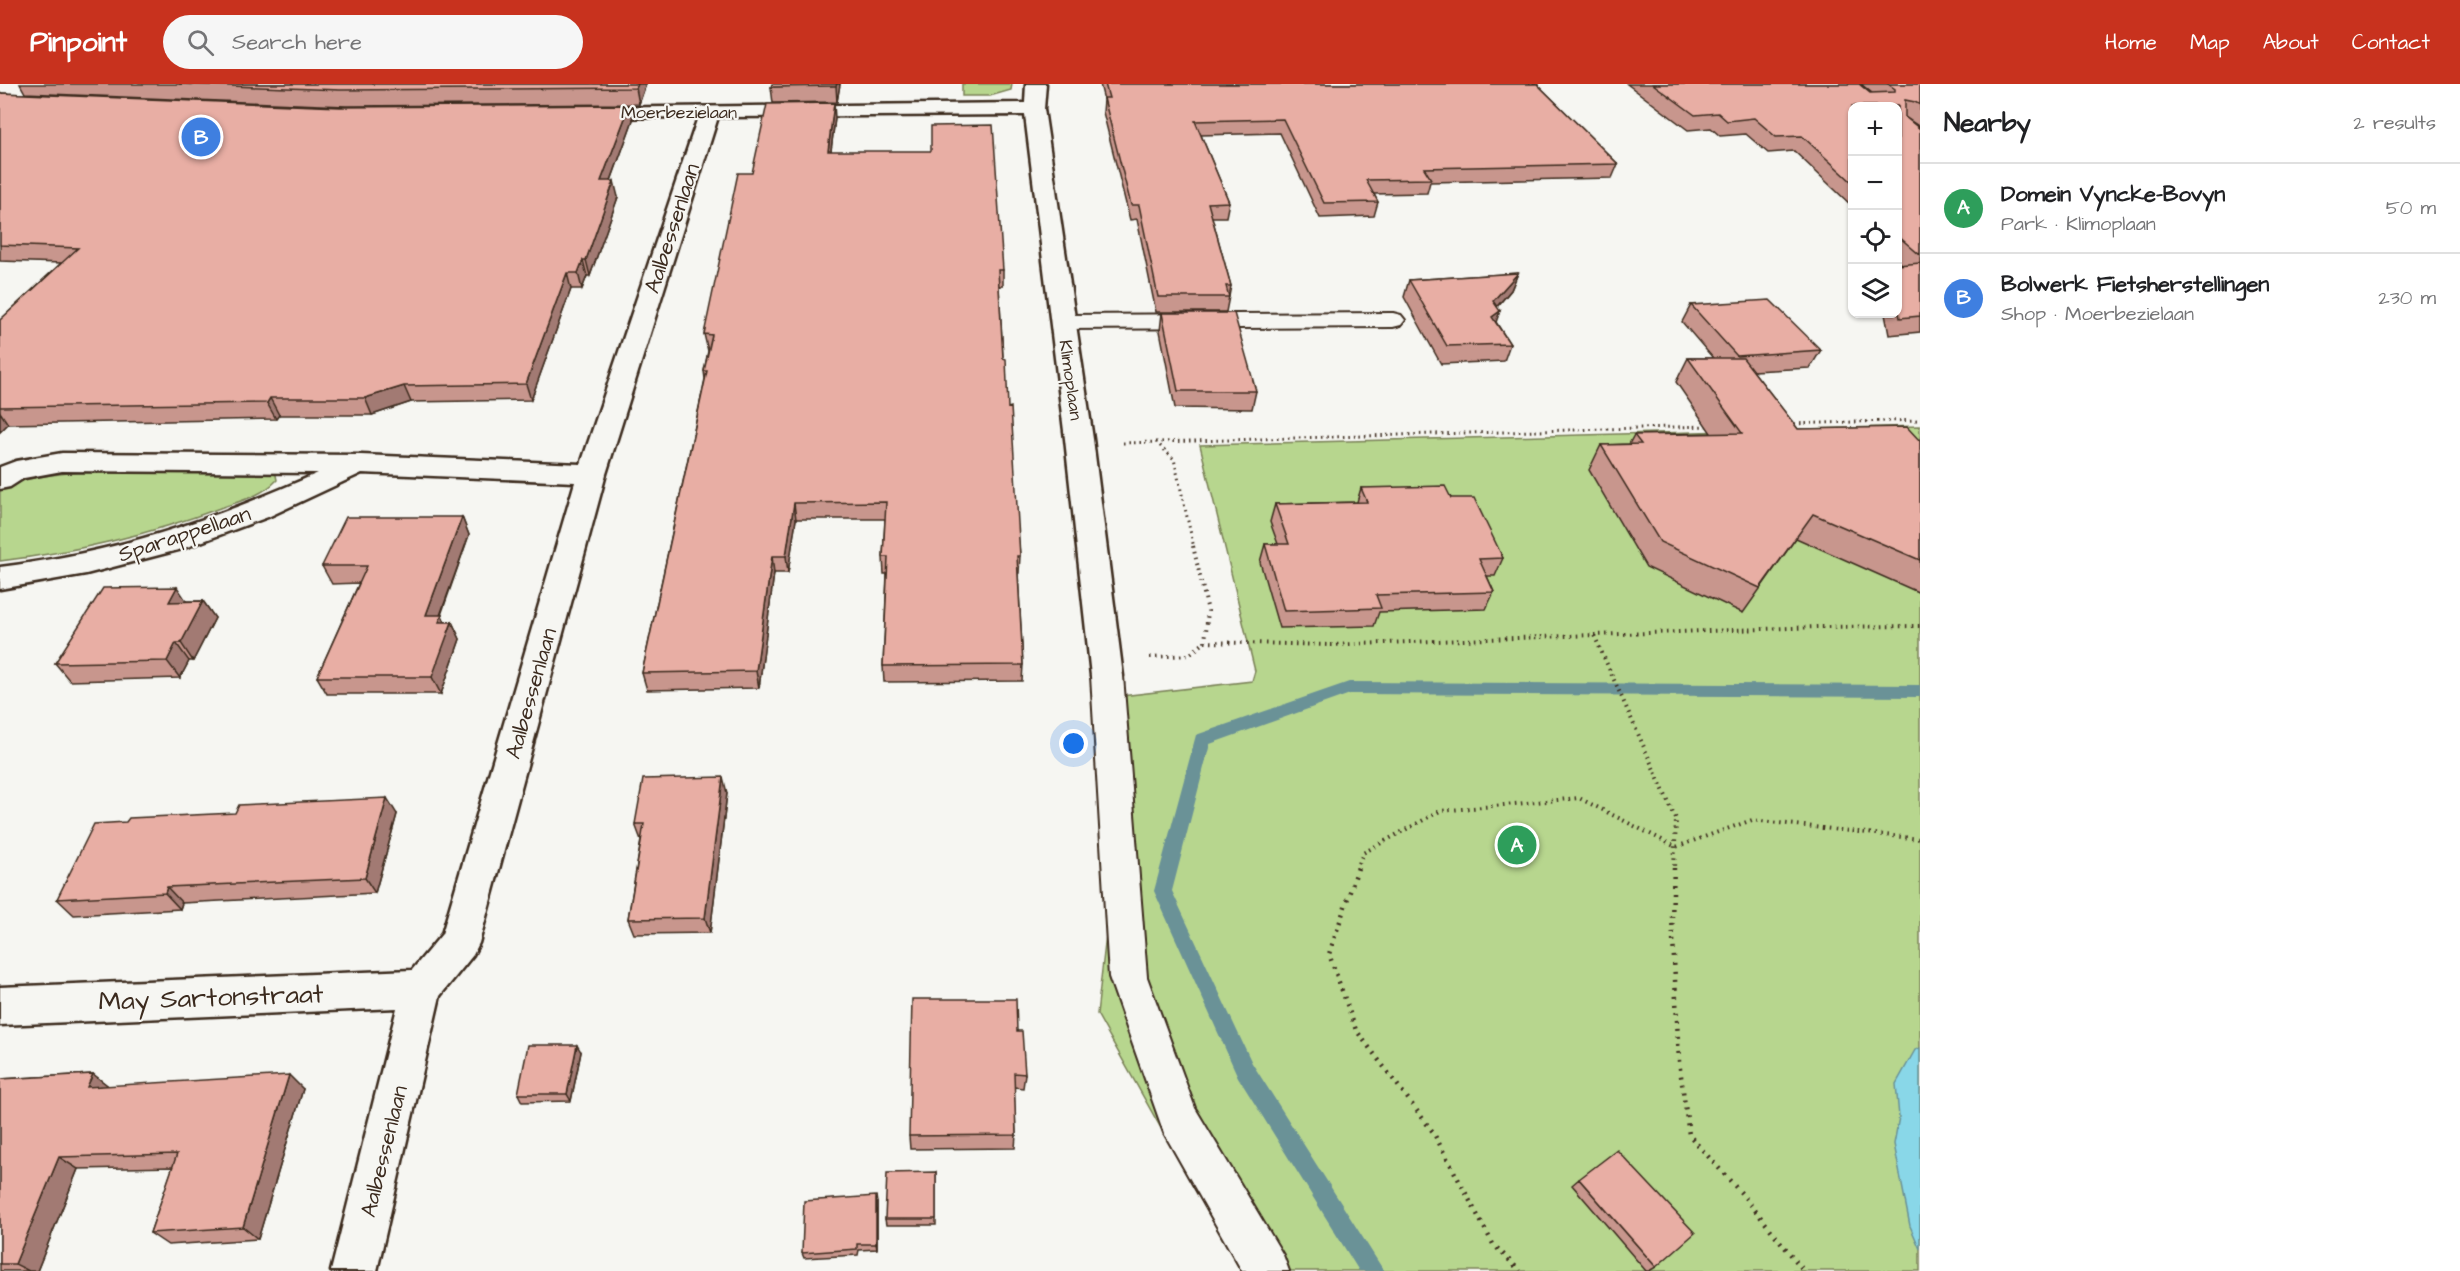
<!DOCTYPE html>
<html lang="en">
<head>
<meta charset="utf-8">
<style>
  :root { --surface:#fff; --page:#f6f6f6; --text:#202124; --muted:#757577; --line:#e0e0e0; --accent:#c8321e }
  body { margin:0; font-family:"Architects Daughter",sans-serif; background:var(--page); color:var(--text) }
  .controls { position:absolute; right:18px; top:18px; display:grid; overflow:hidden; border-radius:12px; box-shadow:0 2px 4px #0004 }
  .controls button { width:54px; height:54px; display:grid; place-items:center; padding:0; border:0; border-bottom:2px solid var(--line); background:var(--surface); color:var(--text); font:30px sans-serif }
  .you { position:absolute; left:1074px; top:660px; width:21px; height:21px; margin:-15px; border:4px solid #fff; border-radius:50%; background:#1a73e8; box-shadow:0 0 0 9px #1a73e833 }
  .badge { display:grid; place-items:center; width:39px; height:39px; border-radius:50%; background:var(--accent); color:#fff; font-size:20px; font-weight:700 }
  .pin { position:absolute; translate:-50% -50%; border:3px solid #fff; box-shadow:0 2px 6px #0006 }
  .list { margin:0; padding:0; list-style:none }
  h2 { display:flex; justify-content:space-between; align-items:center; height:78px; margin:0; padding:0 24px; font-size:26px }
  h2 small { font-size:20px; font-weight:400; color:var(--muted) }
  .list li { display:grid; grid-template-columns:39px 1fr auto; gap:18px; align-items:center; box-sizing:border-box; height:90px; padding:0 24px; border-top:2px solid var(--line) }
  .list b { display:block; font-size:22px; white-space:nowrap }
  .list p { margin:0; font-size:20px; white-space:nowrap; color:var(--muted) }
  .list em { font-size:20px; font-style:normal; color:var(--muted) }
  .icon { flex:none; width:33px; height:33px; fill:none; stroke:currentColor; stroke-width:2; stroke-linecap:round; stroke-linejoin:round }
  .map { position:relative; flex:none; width:1920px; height:1187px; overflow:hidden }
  header { display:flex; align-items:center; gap:36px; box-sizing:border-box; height:84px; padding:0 30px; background:var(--accent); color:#fff }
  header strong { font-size:28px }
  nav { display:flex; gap:33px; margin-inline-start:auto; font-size:21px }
  .search { width:420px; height:54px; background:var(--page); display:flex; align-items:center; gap:15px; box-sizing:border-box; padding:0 21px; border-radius:33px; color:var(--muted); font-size:22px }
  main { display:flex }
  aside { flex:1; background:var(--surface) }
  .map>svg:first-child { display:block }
  .green { fill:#b7d68e; stroke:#798056; stroke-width:1.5 }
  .water { fill:#89d7e8; stroke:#6a9297; stroke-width:1.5 }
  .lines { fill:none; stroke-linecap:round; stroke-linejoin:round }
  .stream { fill:#6a9297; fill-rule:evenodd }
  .lane-casing { stroke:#3b2a1e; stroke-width:4 }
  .street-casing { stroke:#3b2a1e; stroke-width:5 }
  .path-far2 { stroke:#3b2a1e; stroke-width:3; stroke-dasharray:1.5 4; stroke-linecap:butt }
  .path-far1 { stroke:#3b2a1e; stroke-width:4; stroke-dasharray:1.5 4.5; stroke-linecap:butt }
  .path { stroke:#3b2a1e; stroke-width:4.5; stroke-dasharray:2 6; stroke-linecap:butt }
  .lane { fill:#f6f6f2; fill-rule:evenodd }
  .street { fill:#f6f6f2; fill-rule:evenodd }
  .wall { fill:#c8968d; stroke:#3b2a1e; stroke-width:1.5 }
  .shaded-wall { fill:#a27a73; stroke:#3b2a1e; stroke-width:1.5 }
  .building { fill:#e8aea4; stroke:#3b2a1e; stroke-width:1.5 }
  .labels { text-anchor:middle; stroke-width:4.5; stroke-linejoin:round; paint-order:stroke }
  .far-street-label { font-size:18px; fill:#3b2a1e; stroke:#f6f6f2 }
  .street-label { font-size:22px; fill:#3b2a1e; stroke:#f6f6f2 }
  .near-street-label { font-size:27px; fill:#3b2a1e; stroke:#f6f6f2 }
</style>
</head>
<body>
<header>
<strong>Pinpoint</strong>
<div class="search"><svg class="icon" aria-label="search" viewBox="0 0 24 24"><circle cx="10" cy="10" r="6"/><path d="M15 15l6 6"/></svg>Search here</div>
<nav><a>Home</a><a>Map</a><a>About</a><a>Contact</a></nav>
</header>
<main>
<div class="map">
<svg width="1920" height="1187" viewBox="0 0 1920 1187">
  <rect width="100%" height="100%" fill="#f6f6f2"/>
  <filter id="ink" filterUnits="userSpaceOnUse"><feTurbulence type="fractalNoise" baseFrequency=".0167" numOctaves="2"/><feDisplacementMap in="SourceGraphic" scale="12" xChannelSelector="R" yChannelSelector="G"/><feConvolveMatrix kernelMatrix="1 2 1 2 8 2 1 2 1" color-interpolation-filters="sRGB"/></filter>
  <g filter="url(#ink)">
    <path class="green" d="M962,0h50l-1,6 -21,6h-28z
      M1920,342v845h-679l-144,-257 18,-158 -11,-158 148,-17 3,-10 -55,-226z
      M275,386l2,10c-15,16 -37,21 -57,28 -72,27 -144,44 -220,53v-70c31,-29 225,-21 275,-21z"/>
    <path class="water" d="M1920,964v201l-10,-23 -16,-82 5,-27 -3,-33 19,-34z"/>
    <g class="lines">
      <path class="stream" d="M1349,598l571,3v12l-570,-3 -140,50 -38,147 80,172 132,208h-25l-121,-194 -84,-186 42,-156z"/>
      <defs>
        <path id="lane" d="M1393,229l8,2 4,5 -4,5 -8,2 -330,2 -8,-2 -4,-5 4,-5 8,-2z
          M1107,580l11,4 5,8 24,301 48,131 88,147 6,16h-47l-78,-138 -55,-156 -18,-301 5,-8z"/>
        <path id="street" d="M1026,0h20l-2,25 49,330 30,237 -4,9 -12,3 -12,-3 -4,-9 -26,-237 -40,-324 -307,2 -112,357 -127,469 -6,12 -33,41 -63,275h-46l66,-263 -397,17v-38l412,-17 30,-36 133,-452 -213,-9 -94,44 -86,32 -96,25 -86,15v-22c118,-15 210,-46 318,-94l-256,-2 -38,7 -14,9 -10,2v-22l16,-6 46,-8 299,2 220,9 117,-347 -111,1 -7,-2 -3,-4 3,-4 445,-5z"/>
      </defs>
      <use href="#lane" class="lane-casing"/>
      <use href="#street" class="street-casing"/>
      <path class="path-far2" d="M1789,340l131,-4
        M1156,358l18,17 20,89
        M1123,359l586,-17"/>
      <path class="path-far1" d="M1594,551l224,-8 102,-1
        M1205,558l126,3 263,-10 82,184 -2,50
        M1150,573l39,-2 16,-13 3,-31 -15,-65
        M1357,785l6,-16 77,-42 139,-13 97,49 76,-27 168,19"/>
      <path class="path" d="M1358,784l-29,86 27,76 77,102 60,112 27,27
        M1674,784l-2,50 7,143 10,74 53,59 62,77"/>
      <use href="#lane" class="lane"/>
      <use href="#street" class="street"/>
    </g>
    <path class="wall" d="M20,0h626l-7,20 -293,2 -321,-13z
      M840,0l-3,18 -64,1 -2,-16z
      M1100,0h437l81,80 -6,14 -182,4 -3,11 -53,1 4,8 -4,14 -54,2 -40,-85 -79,2 28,67 -3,15h-14l19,69 -5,26h-70l-19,-93 -7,1 -27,-108 1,-12z
      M1627,0h232l11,9h2l-11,-9h59v43l-15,-10 15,12v203l-31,3 -4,-21h13v-49l4,-1 -4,-3v-155h-46v100l-58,-55 -26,2 -22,-19 -26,2 -9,-8 -23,2z
      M0,9l340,14 290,-2 3,15 -22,61 7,16 -28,79h-3l-5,13h-11l-40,111 -120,2 -39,13h-93l-3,4 -268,5 -8,8v-112l61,-57 -61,-2z
      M835,34l-4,33 172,119v16h-4l4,72 17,198 -1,17h-1l5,92 -1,16 -138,1 -1,-16 4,-92h-3l-1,-17 2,-38h-89l-8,54h-14l-15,115 -112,2 -5,-17 63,-294 -1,-8 4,-20 -4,-17 48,-161z
      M1518,189l-7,17 -14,17 -1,15 14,22 -6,17 -63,3 -37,-67 5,-17z
      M1691,221l130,45 -11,18 -57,3 45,58 121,11 1,-1v154l-124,-55 -53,75 -97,-46 -57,-97 12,-25 28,-1 5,-9 77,-2 -35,-51 12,-24h25l-31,-36z
      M1162,229l94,78 -4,18 -77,-1 -15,-77z
      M1361,404l90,10 52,60 -8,18h-8l7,16 -8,17 -107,3 -5,14 -95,2 -19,-66 5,-18h13l-8,-22 5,-18 82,-2z
      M462,433l7,18 -28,80 4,7h7l8,17 -19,55h-114l-10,-17 42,-94 -27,1 -10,-18z
      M187,517h16l12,17 -22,43h-4l-9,17 -110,3 -15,-18z
      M727,709l-17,140 -76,1 -6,-15 13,-79 -6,-16z
      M397,730l-22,79 -193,10 -2,6 -106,6 -17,-16z
      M1017,947l8,43 -2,14 -9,-1 2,48 -1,13 -105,1 -1,-13z
      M581,968l-10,49 -49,1 -4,-8z
      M93,990l15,12 195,3 -45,150 -90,6 -18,-12 23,-66 -95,2 -41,102h-37v-192z
      M936,1088v53h-50l-1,-6z
      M1579,1095l77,88 -7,4h-3l-74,-86z
      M877,1119v46l-18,1 -1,5 -54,3 -2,-5z"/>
    <path class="shaded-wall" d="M638,0h8l-7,20 -3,-16z
      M837,0h3l-3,18 -1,-16z
      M834,19l1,15 -6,48 -1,-15z
      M630,21l3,15 -28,77 -4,-16z
      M614,97l4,16 -28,79 -4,-16z
      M583,176l4,16 -5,13 -4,-16z
      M567,189l4,16 -40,111 -5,-16z
      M1518,189l-7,17 -24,28 6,-17z
      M1500,227l-6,17 -2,-11z
      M404,302l7,16 -39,13 -7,-17z
      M270,314l9,17 -3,4 -9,-16z
      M0,328l8,12 -8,8z
      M794,419l2,16 -8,54 -2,-17z
      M462,433l7,18 -35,97 -8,-17z
      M772,472l2,17 -15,115 -3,-17z
      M177,503l12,18 -20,-3z
      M203,517l12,17 -22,43 -12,-18z
      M442,531l7,16 3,-9 8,17 -19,55 -9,-17 7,-55z
      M176,559l13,18 -9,17 -13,-17z
      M723,693l4,16 -17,140 -5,-15z
      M387,714l10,16 -22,79 -10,-15z
      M167,803l15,16 -2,6 -15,-16z
      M577,961l4,7 -10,49 -4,-7z
      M93,990l18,14 -24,-1z
      M289,991l14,14 -45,150 -15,-12z
      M59,1073l19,12 -41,102h-8l-14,-7z
      M876,1112l1,7v46l-1,-5z"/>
    <path class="building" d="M179,0h459l-2,4 -296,2z
      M772,0h65l-1,2 -65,1z
      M1105,0h432l81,80 -194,4 7,11 -65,1 12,22 -54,1 -41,-84 -88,2 34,81 -21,1 23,83h-5l3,11h-71l-19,-92h-8l-27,-107h5z
      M1653,0h206l11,9 25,-1v-3l-7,-5h32v21l-5,-3 -10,-2v17l15,12v126l-22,-19v-130h-46v76l-50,-46 -26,1 -22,-19 -27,3 -9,-8 -23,2z
      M0,9l340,14 290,-2 -29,76h13l-28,79h-3l-5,13h-11l-41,111 -122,2 -39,12h-95l-3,5 -267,4v-87l78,-72 -78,-3z
      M834,19l-6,48h103v-25l62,-1 10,145h-5l5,88 3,1 2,49 3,-1 9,149h-3l6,109 -140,1 5,-109h-5l3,-55 -92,1 -8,53h-14l-16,115 -114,2 65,-302h-3l8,-36 -8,-1 34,-161h14l15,-69z
      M1920,179v53l-20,2 -2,-14v-39z
      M1518,189l-25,28 7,10 -8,6 18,27 -63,2 -38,-66z
      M1770,216l51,50 -84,6 -46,-51z
      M1162,229h72l22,78h-78z
      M1688,274h55l55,71 109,-2 13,14v119l-107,-46 -53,74 -100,-46 -59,-97 40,-1 -7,-9 108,-2z
      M1445,402l6,12h23l29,60 -24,1 15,33 -118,3 5,13 -97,3 -19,-67h24l-14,-40 92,-2 -6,-14z
      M346,433h116l-36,98h16l-3,7h13l-20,55h-115l50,-111h-45z
      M177,503l-8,15 34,-1 -22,42h-5l-9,18 -112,2 48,-75z
      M723,693l-18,141 -77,1 16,-95h-9l8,-45z
      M387,714l-22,80 -198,9 -2,6 -108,6 37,-75 32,-2 3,-4 106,-5 4,-8z
      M912,915h104l1,32h5l3,43 -11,-1 2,62 -107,1z
      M528,961h49l-10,49h-49z
      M93,990l-6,13 202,-12 -46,152 -93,6 27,-79 -118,3 -44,107h-15v-185z
      M1617,1066l78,83 -39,34 -77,-88z
      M936,1088v47h-51l2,-46z
      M876,1112v48h-19v5l-55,4 2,-52z"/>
  </g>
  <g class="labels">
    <g class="far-street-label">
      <text x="679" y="34">Moerbezielaan</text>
      <text transform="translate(1071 296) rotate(82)" y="6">Klimoplaan</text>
    </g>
    <g class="street-label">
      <text transform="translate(671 144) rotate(-72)" y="8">Aalbessenlaan</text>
      <text transform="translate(184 449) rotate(-18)" y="8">Sparappellaan</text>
      <text transform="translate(530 609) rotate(-74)" y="8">Aalbessenlaan</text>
      <text transform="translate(383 1067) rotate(-76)" y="8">Aalbessenlaan</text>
    </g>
    <g class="near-street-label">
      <text transform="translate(211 913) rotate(-2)" y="9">May Sartonstraat</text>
    </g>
  </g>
</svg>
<div class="controls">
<button>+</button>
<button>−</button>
<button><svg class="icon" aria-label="locate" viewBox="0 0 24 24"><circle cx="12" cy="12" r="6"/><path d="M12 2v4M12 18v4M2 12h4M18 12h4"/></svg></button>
<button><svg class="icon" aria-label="layers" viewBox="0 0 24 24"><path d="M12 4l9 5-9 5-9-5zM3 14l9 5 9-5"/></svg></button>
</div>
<div class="you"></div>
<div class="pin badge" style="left:1517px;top:761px;background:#2e9e5b">A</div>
<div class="pin badge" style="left:201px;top:53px;background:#3f7fe0">B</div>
</div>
<aside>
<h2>Nearby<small>2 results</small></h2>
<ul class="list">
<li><span class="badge" style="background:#2e9e5b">A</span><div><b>Domein Vyncke-Bovyn</b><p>Park · Klimoplaan</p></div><em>50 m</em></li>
<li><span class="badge" style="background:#3f7fe0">B</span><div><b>Bolwerk Fietsherstellingen</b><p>Shop · Moerbezielaan</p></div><em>230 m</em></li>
</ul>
</aside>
</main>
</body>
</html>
